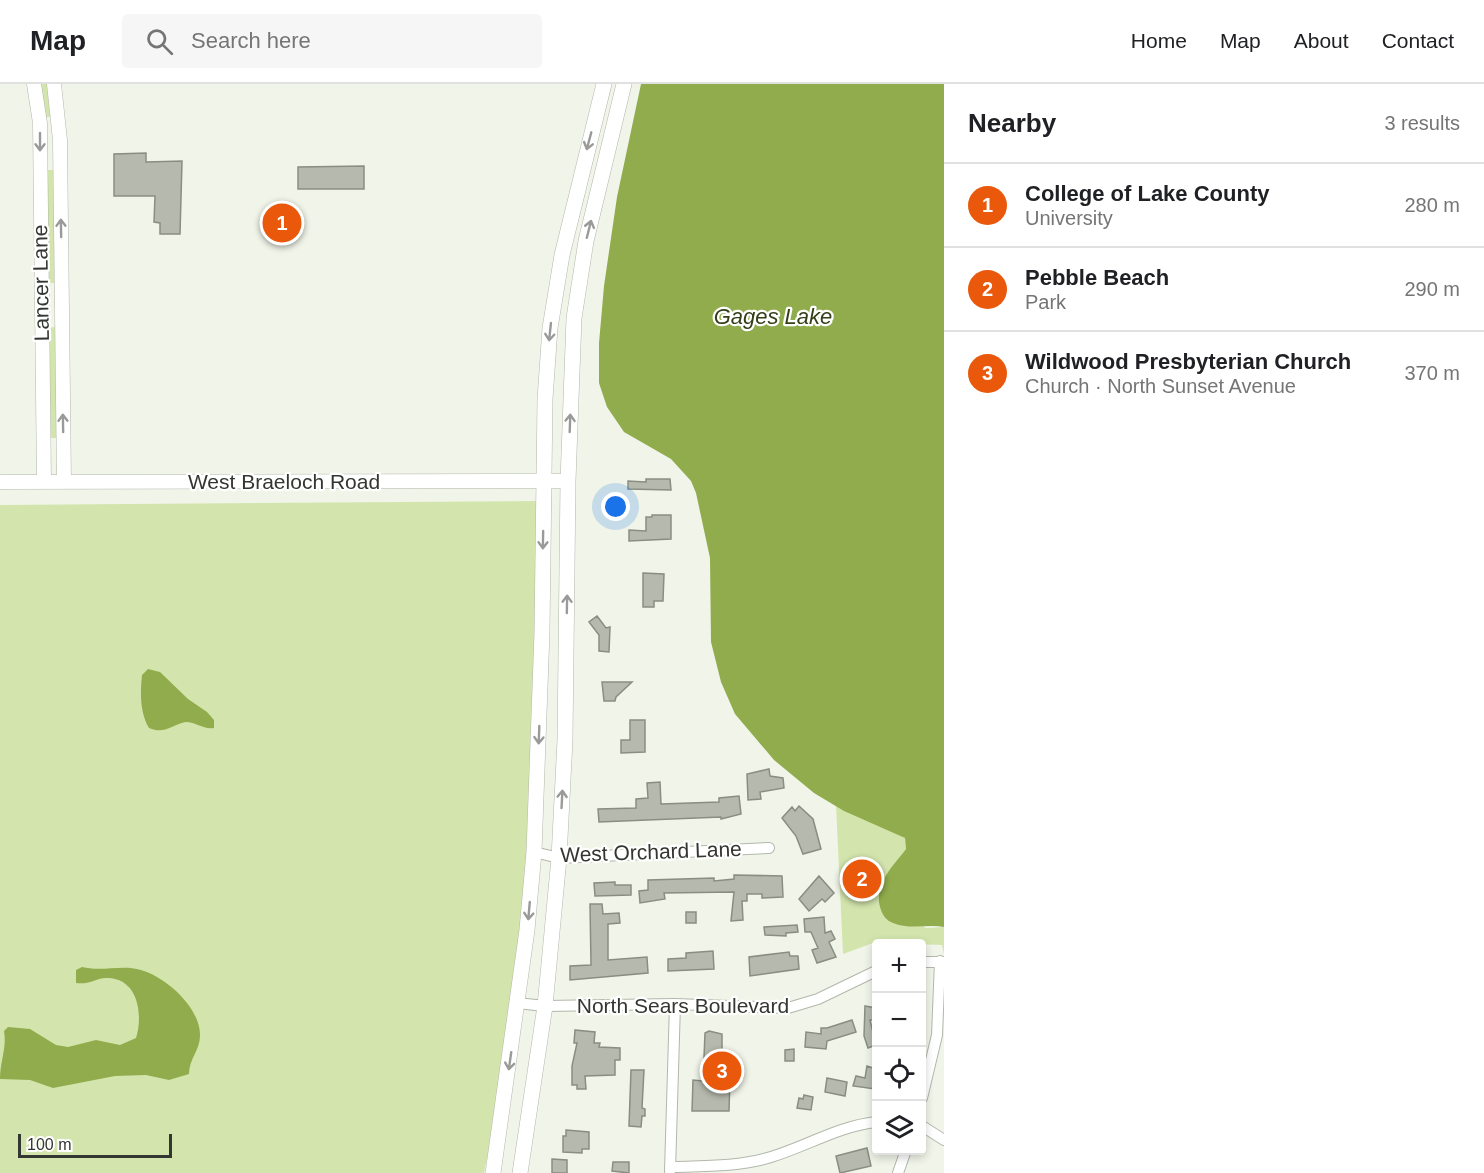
<!DOCTYPE html>
<html lang="en">
<head>
<meta charset="utf-8">
<style>
  :root { --surface:#fff; --page:#f6f6f6; --text:#202124; --muted:#757577; --line:#e0e0e0; --accent:#ea580c }
  body { margin:0; font-family:Helvetica,sans-serif; background:var(--page); color:var(--text) }
  .controls { position:absolute; right:18px; bottom:18px; display:grid; overflow:hidden; border-radius:6px; box-shadow:0 3px 9px #0003 }
  .controls button { width:54px; height:54px; display:grid; place-items:center; padding:0; border:0; border-bottom:2px solid var(--line); background:var(--surface); color:var(--text); font:30px sans-serif }
  .scale { position:absolute; left:18px; bottom:15px; width:154px; box-sizing:border-box; padding-left:6px; border:3px solid #343631; border-top:0; font-size:16px; line-height:21px; white-space:nowrap; color:#343631; -webkit-text-stroke:4px #fff; paint-order:stroke }
  .you { position:absolute; left:616px; top:423px; width:21px; height:21px; margin:-15px; border:4px solid #fff; border-radius:50%; background:#1a73e8; box-shadow:0 0 0 9px #1a73e833 }
  .badge { display:grid; place-items:center; width:39px; height:39px; border-radius:50%; background:var(--accent); color:#fff; font-size:20px; font-weight:700 }
  .pin { position:absolute; translate:-50% -50%; border:3px solid #fff; box-shadow:0 2px 6px #0006 }
  .list { margin:0; padding:0; list-style:none }
  h2 { display:flex; justify-content:space-between; align-items:center; height:78px; margin:0; padding:0 24px; font-size:26px }
  h2 small { font-size:20px; font-weight:400; color:var(--muted) }
  .list li { display:grid; grid-template-columns:39px 1fr auto; gap:18px; align-items:center; box-sizing:border-box; height:84px; padding:0 24px; border-top:2px solid var(--line) }
  .list b { display:block; font-size:22px; white-space:nowrap }
  .list p { margin:0; font-size:20px; white-space:nowrap; color:var(--muted) }
  .list em { font-size:20px; font-style:normal; color:var(--muted) }
  .icon { flex:none; width:33px; height:33px; fill:none; stroke:currentColor; stroke-width:2; stroke-linecap:round; stroke-linejoin:round }
  .map { position:relative; flex:none; width:944px; height:1089px; overflow:hidden }
  header { display:flex; align-items:center; gap:36px; box-sizing:border-box; height:84px; padding:0 30px; background:var(--surface); border-bottom:2px solid var(--line) }
  header strong { font-size:28px }
  nav { display:flex; gap:33px; margin-inline-start:auto; font-size:21px }
  .search { width:420px; height:54px; background:var(--page); display:flex; align-items:center; gap:15px; box-sizing:border-box; padding:0 21px; border-radius:6px; color:var(--muted); font-size:22px }
  main { display:flex }
  aside { flex:1; background:var(--surface) }
  .map>svg:first-child { display:block }
  .green { fill:#d3e5ad }
  .water { fill:#91ac4c }
  .building { fill:#b6baae; stroke:#898d82; stroke-width:1.5 }
  .lines { fill:none; stroke-linecap:round; stroke-linejoin:round }
  .street-casing { stroke:#b2b7ab; stroke-width:12 }
  .secondary-casing { stroke:#b2b7ab; stroke-width:15 }
  .primary-casing { stroke:#b2b7ab; stroke-width:16 }
  .street { stroke:#fff; stroke-width:10 }
  .secondary { stroke:#fff; stroke-width:14 }
  .primary { stroke:#fff; stroke-width:15 }
  .oneway { stroke:#9a9a98 }
  .labels { text-anchor:middle; stroke-width:4.5; stroke-linejoin:round; paint-order:stroke }
  .street-label { font-size:21px; fill:#343631; stroke:#fff }
  .water-label { font-size:22px; font-style:italic; fill:#343f17; stroke:#fff }
</style>
</head>
<body>
<header>
<strong>Map</strong>
<div class="search"><svg class="icon" aria-label="search" viewBox="0 0 24 24"><circle cx="10" cy="10" r="6"/><path d="M15 15l6 6"/></svg>Search here</div>
<nav><a>Home</a><a>Map</a><a>About</a><a>Contact</a></nav>
</header>
<main>
<div class="map">
<svg width="944" height="1089" viewBox="0 0 944 1089">
  <rect width="100%" height="100%" fill="#f1f5e9"/>
  <path class="green" d="M40,0h8l4,33h-7z
    M46,86h8l1,113h-7z
    M55,243l2,111h-8l-1,-110z
    M538,417l-6,363 -16,155 -32,154h-484v-668z
    M836,721l69,33 1,11c-13,17 -24,30 -27,51l47,28 18,-1v27l-2,-9 -57,-2 -1,-4 -41,15z"/>
  <path class="water" d="M641,0h303v843c-16,-3 -35,3 -51,-4 -6,-2 -10,-7 -12,-13 -9,-24 12,-44 25,-61l-1,-11 -61,-27 -30,-18 -40,-33 -39,-46 -14,-32 -10,-40 -1,-84 -14,-65 -5,-12 -20,-22 -47,-27 -17,-25 -8,-24v-40l5,-57 13,-89z
    M148,585l12,3 28,27 19,13 7,8v8c-10,2 -18,-6 -28,-6 -13,2 -21,13 -37,6 -9,-15 -9,-35 -7,-53z
    M82,883c20,5 40,-3 59,3 25,7 60,38 59,66 0,14 -11,23 -11,38l-20,6 -23,-5 -31,1 -62,12 -23,-8 -30,-1c0,-18 7,-31 4,-48l4,-4 22,2 26,16 12,2 28,-7 24,5 16,-7c7,-22 3,-59 -28,-60 -11,-1 -17,7 -32,5v-13z"/>
  <path class="building" d="M146,69v9l36,-1 -2,73h-20v-11l-6,-1 1,-26h-41v-42z
    M364,82v23h-66v-22z
    M646,395h24l1,11 -43,-1v-8l18,1z
    M652,431h19v24l-42,2v-11l17,1v-14h6z
    M643,489l21,1 -1,27h-9v6h-11z
    M597,532l9,12 4,-1 -1,25 -10,-1v-16l-10,-13z
    M602,598h30l-16,15 -1,4h-11z
    M630,636h15v32l-24,1v-13h9z
    M769,685l1,7 13,2 1,10 -24,4 1,7 -13,1 -1,-26z
    M660,698l1,22 58,-2v-4l20,-2 2,18 -20,5v-2l-122,5 -1,-13 38,-1v-9l12,-1 -1,-15z
    M799,722l14,13 8,30 -18,5 -7,-18 -14,-18 10,-11 3,4z
    M734,791l48,1 1,21 -21,1v-4h-15v7h-5l1,19 -12,1 3,-29 -70,1 1,6 -25,4 -1,-12 9,-1v-10l66,-2v3l20,-2z
    M819,792l15,17 -9,9 -3,-3 -13,12 -10,-12z
    M615,798v3h16v10l-36,1 -1,-13z
    M590,820h12l1,10 16,-1 1,10 -12,1v36l39,-3 1,16 -78,7v-14l21,-1z
    M686,828h10v11h-10z
    M824,833l1,16 6,-2 4,8 -6,3 7,15 -19,6 -5,-13 6,-2 -7,-16h-6l-1,-13z
    M797,841l1,7 -12,1v3l-21,-1 -1,-8z
    M713,867l1,18 -46,2v-12l18,-1v-5z
    M789,868l1,4h8l1,13 -49,7 -1,-19z
    M865,922l11,2v12h-6l6,25 -8,3 -4,-12z
    M852,936l4,12 -29,9 -1,8 -21,-2 1,-15 15,2v-6h6z
    M575,946l20,2 -1,11h6l-1,4 21,1v12h-5v15l-30,1 1,13h-9v-4h-5v-19l5,-23h-3z
    M709,947l13,3v42h8l-1,35h-37l1,-31 10,1 2,-48z
    M794,965v12h-9v-11z
    M867,982l9,3 -1,20 -22,-3 3,-10 9,2z
    M631,986h13l-2,38 3,1v7h-3l-1,11 -12,-1z
    M827,994l20,4 -2,14 -20,-4z
    M804,1011l9,2 -2,13 -14,-2 2,-10 4,1z
    M566,1046l23,2v17h-7v4l-19,-1v-16h3z
    M867,1064l4,18 -31,7 -4,-17z
    M552,1075l15,1v13h-15z
    M613,1078h16v11l-17,-2z"/>
  <g class="lines">
    <defs>
      <path id="street" d="M534,768l25,6 210,-10
        M922,878h22
        M517,919l28,3 130,-2 113,4 30,-9 58,-28
        M922,1014l15,-63 3,-74
        M922,1042l22,14
        M670,1083c34,-1 69,0 101,-10 36,-11 68,-31 105,-35
        M670,1087l5,-167
        M898,1089l8,-23"/>
      <path id="secondary" d="M34,0l6,39 4,359
        M54,0l6,56 4,342
        M0,398l568,-1"/>
      <path id="primary" d="M493,1089l34,-243 7,-78 8,-220 3,-233 5,-71 12,-73 42,-171
        M520,1089l25,-167 14,-148 6,-118 3,-259 6,-163 12,-77 38,-157"/>
    </defs>
    <use href="#street" class="street-casing"/>
    <use href="#secondary" class="secondary-casing"/>
    <use href="#primary" class="primary-casing"/>
    <use href="#street" class="street"/>
    <use href="#secondary" class="secondary"/>
    <use href="#primary" class="primary"/>
  </g>
  <defs><path id="oneway-shaft" d="M-6 0H5M1.5-3L5.5 0L1.5 3" fill="none" stroke-width="1.6" stroke-linecap="round" stroke-linejoin="round" transform="scale(1.5)"/></defs>
  <g class="oneway">
    <use href="#oneway-shaft" transform="translate(589 57) rotate(105)"/>
    <use href="#oneway-shaft" transform="translate(40 58) rotate(90)"/>
    <use href="#oneway-shaft" transform="translate(61 144) rotate(-91)"/>
    <use href="#oneway-shaft" transform="translate(589 145) rotate(-76)"/>
    <use href="#oneway-shaft" transform="translate(550 248) rotate(96)"/>
    <use href="#oneway-shaft" transform="translate(63 339) rotate(-91)"/>
    <use href="#oneway-shaft" transform="translate(570 339) rotate(-88)"/>
    <use href="#oneway-shaft" transform="translate(543 456) rotate(91)"/>
    <use href="#oneway-shaft" transform="translate(567 520) rotate(-89)"/>
    <use href="#oneway-shaft" transform="translate(539 651) rotate(92)"/>
    <use href="#oneway-shaft" transform="translate(562 715) rotate(-87)"/>
    <use href="#oneway-shaft" transform="translate(529 827) rotate(95)"/>
    <use href="#oneway-shaft" transform="translate(510 977) rotate(98)"/>
  </g>
  <g class="labels">
    <g class="street-label">
      <text transform="translate(41 199) rotate(-91)" y="7">Lancer Lane</text>
      <text x="284" y="405">West Braeloch Road</text>
      <text transform="translate(651 768) rotate(-2)" y="7">West Orchard Lane</text>
      <text x="683" y="929">North Sears Boulevard</text>
    </g>
    <g class="water-label">
      <text x="773" y="240">Gages Lake</text>
    </g>
  </g>
</svg>
<div class="controls">
<button>+</button>
<button>−</button>
<button><svg class="icon" aria-label="locate" viewBox="0 0 24 24"><circle cx="12" cy="12" r="6"/><path d="M12 2v4M12 18v4M2 12h4M18 12h4"/></svg></button>
<button><svg class="icon" aria-label="layers" viewBox="0 0 24 24"><path d="M12 4l9 5-9 5-9-5zM3 14l9 5 9-5"/></svg></button>
</div>
<div class="scale">100 m</div>
<div class="you"></div>
<div class="pin badge" style="left:282px;top:139px">1</div>
<div class="pin badge" style="left:862px;top:795px">2</div>
<div class="pin badge" style="left:722px;top:987px">3</div>
</div>
<aside>
<h2>Nearby<small>3 results</small></h2>
<ul class="list">
<li><span class="badge">1</span><div><b>College of Lake County</b><p>University</p></div><em>280 m</em></li>
<li><span class="badge">2</span><div><b>Pebble Beach</b><p>Park</p></div><em>290 m</em></li>
<li><span class="badge">3</span><div><b>Wildwood Presbyterian Church</b><p>Church · North Sunset Avenue</p></div><em>370 m</em></li>
</ul>
</aside>
</main>
</body>
</html>
